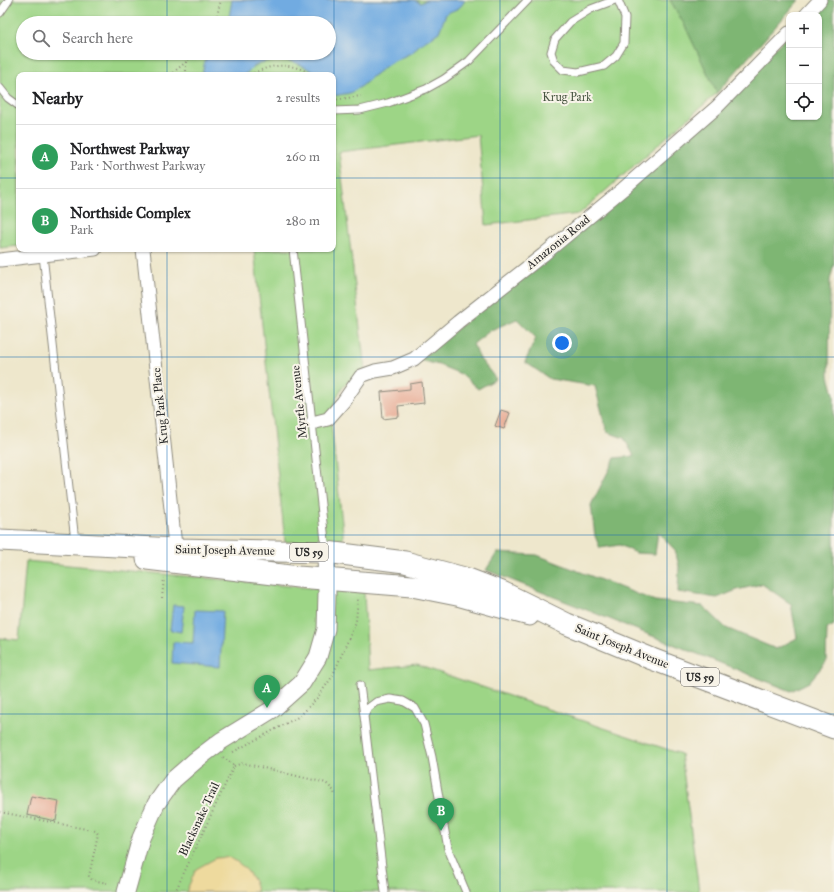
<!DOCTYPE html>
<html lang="en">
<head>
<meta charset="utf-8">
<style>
  :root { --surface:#fff; --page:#f2f2f2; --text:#202124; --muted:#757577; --line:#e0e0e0; --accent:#1f6fb2 }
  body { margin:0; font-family:"IM FELL Great Primer",serif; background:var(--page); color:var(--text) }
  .controls { position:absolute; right:12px; top:12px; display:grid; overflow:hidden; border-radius:8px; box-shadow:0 1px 3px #0004 }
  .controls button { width:36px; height:36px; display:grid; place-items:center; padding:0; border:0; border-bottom:1px solid var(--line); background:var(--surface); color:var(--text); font:20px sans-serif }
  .you { position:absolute; left:562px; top:343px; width:14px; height:14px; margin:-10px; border:3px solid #fff; border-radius:50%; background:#1a73e8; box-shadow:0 0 0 6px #1a73e833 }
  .badge { display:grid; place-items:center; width:26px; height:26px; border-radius:50%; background:var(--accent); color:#fff; font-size:13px; font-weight:700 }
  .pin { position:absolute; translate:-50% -33px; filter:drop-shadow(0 1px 2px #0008) }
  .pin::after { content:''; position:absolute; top:21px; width:14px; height:12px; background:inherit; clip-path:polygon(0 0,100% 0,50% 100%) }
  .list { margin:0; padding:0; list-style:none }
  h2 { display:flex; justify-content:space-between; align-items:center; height:52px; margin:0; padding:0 16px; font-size:17px }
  h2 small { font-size:13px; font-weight:400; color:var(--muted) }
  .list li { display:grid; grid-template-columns:26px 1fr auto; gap:12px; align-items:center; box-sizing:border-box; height:64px; padding:0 16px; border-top:1px solid var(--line) }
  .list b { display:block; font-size:15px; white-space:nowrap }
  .list p { margin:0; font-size:13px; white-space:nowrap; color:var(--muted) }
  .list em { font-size:13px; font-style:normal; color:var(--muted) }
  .icon { flex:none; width:22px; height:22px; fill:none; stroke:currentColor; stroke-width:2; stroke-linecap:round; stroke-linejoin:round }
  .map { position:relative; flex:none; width:834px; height:892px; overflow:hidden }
  .search { position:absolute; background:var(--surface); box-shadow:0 1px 3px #0004; left:16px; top:16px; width:320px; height:44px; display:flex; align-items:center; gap:10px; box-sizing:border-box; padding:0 14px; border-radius:22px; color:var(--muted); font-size:15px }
  .panel { position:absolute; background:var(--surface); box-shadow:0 1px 3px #0004; left:16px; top:72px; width:320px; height:180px; border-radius:8px }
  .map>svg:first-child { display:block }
  .green { fill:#9dd586; stroke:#648058; fill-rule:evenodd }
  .forest { fill:#7eb673; stroke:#54704f }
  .sand { fill:#eeda9e; stroke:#8c8264 }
  .water { fill:#71abe1; stroke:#4e6b86 }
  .building { fill:#e7a58d }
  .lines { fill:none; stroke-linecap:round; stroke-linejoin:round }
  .service-casing { stroke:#8c897c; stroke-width:9 }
  .minor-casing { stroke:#8c897c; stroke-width:15 }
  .tertiary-casing { stroke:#8c897c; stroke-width:19 }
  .primary-casing { stroke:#8c897c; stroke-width:23 }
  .path { stroke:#8c897c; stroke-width:2; stroke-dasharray:1 3; stroke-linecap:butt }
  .service { stroke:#fff; stroke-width:7 }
  .minor { stroke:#fff; stroke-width:13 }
  .tertiary { stroke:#fff; stroke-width:17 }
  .primary { stroke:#fff; stroke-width:21 }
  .grid { fill:none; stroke:#1f6fb2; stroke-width:1; stroke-opacity:0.55 }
  .labels { text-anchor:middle; stroke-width:4; stroke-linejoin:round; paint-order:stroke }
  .shield { fill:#f7f3e8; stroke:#686764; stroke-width:1 }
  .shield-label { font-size:11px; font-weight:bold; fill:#2b2b2b }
  .park-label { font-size:12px; fill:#485642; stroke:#f7f3e8 }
  .street-label { font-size:12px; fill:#2b2b2b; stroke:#f7f3e8 }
</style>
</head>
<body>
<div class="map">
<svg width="834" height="892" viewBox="0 0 834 892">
  <rect width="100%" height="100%" fill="#f7f3e8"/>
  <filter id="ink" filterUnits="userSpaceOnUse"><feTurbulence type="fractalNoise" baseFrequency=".025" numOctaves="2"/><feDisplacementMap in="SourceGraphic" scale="8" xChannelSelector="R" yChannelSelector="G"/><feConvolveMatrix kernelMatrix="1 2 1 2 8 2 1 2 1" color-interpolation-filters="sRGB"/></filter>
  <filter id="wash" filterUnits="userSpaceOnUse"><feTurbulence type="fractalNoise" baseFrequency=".012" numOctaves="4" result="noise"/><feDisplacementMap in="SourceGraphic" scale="16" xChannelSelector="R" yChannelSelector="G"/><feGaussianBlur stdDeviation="0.9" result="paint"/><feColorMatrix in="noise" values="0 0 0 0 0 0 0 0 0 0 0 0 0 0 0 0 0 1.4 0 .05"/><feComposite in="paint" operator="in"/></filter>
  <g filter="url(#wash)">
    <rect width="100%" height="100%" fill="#eee7cc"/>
    <path class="green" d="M0,0h707l10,93 -138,121 -93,11 -8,-90 -139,17 26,218c-23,13 -31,25 -34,51l12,111v7l-5,2 -53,1 -31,-293h79v-174h-314v171l-19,2zM23,23h306v30h-306z
      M26,561l326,31h12l4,78 49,-5 264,89 18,138h-699v-254l19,2z"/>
    <path class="forest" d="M670,0h129l-82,93 -33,-69z
      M822,0h12v264l-4,16 -1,96 5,19v230l-7,4 -1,33 -17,20 -18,9 -305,-121 11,-17 40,2 118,46 48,5 23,22 50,21 21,-11 -6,-34 -29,-20 -25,6 -20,8 -39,-6 1,-26 -4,-16 -17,-18 -3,22 -19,-1 -16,-8 -20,3 -5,-12 -4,-31 24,-47 19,-2 -10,-18 -17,-6 -12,-46 -45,-7 -25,-17 11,-24 -19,-19 -26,11 -18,14 7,15 16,20 -18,10 -17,-15 -22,-9 -20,-5 159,-130 211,-195v82h30v-102h-12z"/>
    <path class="sand" d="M228,857c14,6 27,19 29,35h-71l10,-23 20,-11z"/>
    <path class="water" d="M232,0h182l7,3 5,-3h39c-6,11 -9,8 -19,14l-7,18 -21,14 -5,6 -23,11 -17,13 -11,10 -12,7 -17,3v-21h-17c-16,-15 -41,-20 -61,-9 -4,2 -8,8 -12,9 -6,2 -33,0 -41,0l3,-15 10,-7h114v-30h-101z
      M173,605l11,1 -3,26 -11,-2z
      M195,610l28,1 -3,56 -48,-4 1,-21 20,1z"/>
    <g id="blocks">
      <path class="building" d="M422,382l2,21 -26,3 1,11 -16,2 -2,-27 29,-3v-5z
        M501,410l9,3 -6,16 -9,-3z
        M31,796l28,5 -3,20 -29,-6z"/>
    </g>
  </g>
  <g filter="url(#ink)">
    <use href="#blocks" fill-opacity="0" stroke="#8c897c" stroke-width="1"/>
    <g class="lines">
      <defs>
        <path id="service" d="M615,0l-24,9 -21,13 -15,17 -4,13 3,9 9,9 15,2 26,-6 12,-10 8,-13 1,-26 -7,-17
          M0,13l9,-13
          M0,88l8,10 11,8
          M333,111l27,-1 28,-7 38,-14 18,-10 25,-18 59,-61
          M293,249l33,301
          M43,255l32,286
          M360,685l4,31
          M385,892l-21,-176 4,-8 8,-6 14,-3 13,2 12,7 9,16 8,33 16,92 18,43"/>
        <path id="minor" d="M806,15l14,-15
          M143,249l33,306
          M0,260l95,-11
          M312,423l16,-4 15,-17 18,-26 14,-5 18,-3 21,-9 44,-37 85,-67 80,-66 94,-82 72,-74"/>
        <path id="tertiary" d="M126,892l15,-54 15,-34 17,-24 23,-20 25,-19 52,-32 29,-26 16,-26 8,-28 1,-36 -1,-41"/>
        <path id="primary" d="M0,540l175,9 151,3 79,10 63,17 34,13 65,32 85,35 182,69
          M147,559l151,18 114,9 45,9 72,20"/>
      </defs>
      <use href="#service" class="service-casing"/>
      <use href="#minor" class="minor-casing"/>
      <use href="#tertiary" class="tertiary-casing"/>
      <use href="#primary" class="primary-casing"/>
      <path class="path" d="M215,23l6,-23
        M170,75l16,-13
        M186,75v-13l8,-9
        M250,75c23,-12 41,-13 63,0
        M333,100l28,-4
        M162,598l2,-20
        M233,752l67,-36 18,-19 14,-20 24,-55 2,-25
        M223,757l11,9
        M234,766l9,-3 83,20 8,8 1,5
        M0,812l96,19 2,3 -9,42 3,4 15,3
        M175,892l59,-126"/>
      <use href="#service" class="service"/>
      <use href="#minor" class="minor"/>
      <use href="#tertiary" class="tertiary"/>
      <use href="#primary" class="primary"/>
    </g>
  </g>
  <path class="grid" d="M167,0v23M334,0v892M500,0v892M667,0v892M167,53v22M0,178h19M333,178h501M167,249v643M0,357h834M0,535h834M0,714h834"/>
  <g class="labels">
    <g class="shield">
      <rect x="290" y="543" width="38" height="18" rx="3"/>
      <rect x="681" y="668" width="38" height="18" rx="3"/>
    </g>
    <g class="shield-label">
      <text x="309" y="556">US 59</text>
      <text x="700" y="681">US 59</text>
    </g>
    <g class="park-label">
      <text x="567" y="101">Krug Park</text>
    </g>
    <g class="street-label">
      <text transform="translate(558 242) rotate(-39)" y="4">Amazonia Road</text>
      <text transform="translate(299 402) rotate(-96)" y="4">Myrtle Avenue</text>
      <text transform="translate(160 406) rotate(-96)" y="4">Krug Park Place</text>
      <text transform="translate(225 550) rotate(1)" y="4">Saint Joseph Avenue</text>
      <text transform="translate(622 646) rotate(22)" y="4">Saint Joseph Avenue</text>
      <text transform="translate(199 819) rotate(-65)" y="4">Blacksnake Trail</text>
    </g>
  </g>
</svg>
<div class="controls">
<button>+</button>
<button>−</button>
<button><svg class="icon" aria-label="locate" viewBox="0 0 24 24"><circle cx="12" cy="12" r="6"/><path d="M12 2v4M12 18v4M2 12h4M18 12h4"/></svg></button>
</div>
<div class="you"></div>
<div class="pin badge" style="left:267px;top:708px;background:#2e9e5b">A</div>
<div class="pin badge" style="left:441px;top:831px;background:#2e9e5b">B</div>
<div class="search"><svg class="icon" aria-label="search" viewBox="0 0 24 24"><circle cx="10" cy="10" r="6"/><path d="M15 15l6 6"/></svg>Search here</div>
<section class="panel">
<h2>Nearby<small>2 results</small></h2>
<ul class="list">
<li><span class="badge" style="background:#2e9e5b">A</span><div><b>Northwest Parkway</b><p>Park · Northwest Parkway</p></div><em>260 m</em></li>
<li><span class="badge" style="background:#2e9e5b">B</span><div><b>Northside Complex</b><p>Park</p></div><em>280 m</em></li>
</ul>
</section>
</div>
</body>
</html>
